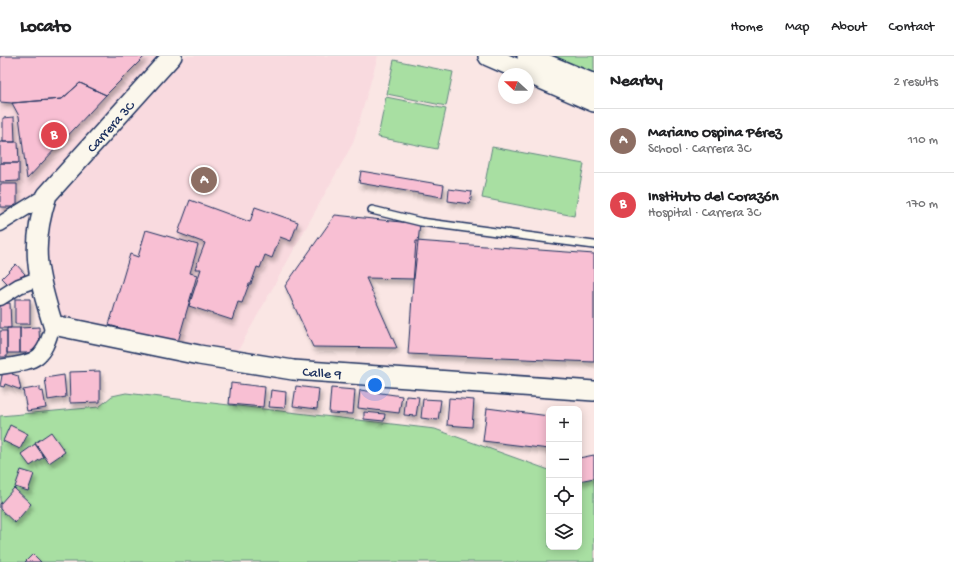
<!DOCTYPE html>
<html lang="en">
<head>
<meta charset="utf-8">
<style>
  :root { --surface:#fff; --page:#f6f6f6; --text:#202124; --muted:#757577; --line:#e0e0e0; --accent:#ea580c }
  body { margin:0; font-family:"Gochi Hand",sans-serif; background:var(--page); color:var(--text) }
  .controls { position:absolute; right:12px; bottom:12px; display:grid; overflow:hidden; border-radius:8px; box-shadow:0 2px 10px #0003 }
  .controls button { width:36px; height:36px; display:grid; place-items:center; padding:0; border:0; border-bottom:1px solid var(--line); background:var(--surface); color:var(--text); font:20px sans-serif }
  .compass { position:absolute; left:498px; top:12px; width:36px; height:36px; border-radius:50%; background:var(--surface); box-shadow:0 2px 10px #0003; rotate:291deg }
  .you { position:absolute; left:375px; top:329px; width:14px; height:14px; margin:-10px; border:3px solid #fff; border-radius:50%; background:#1a73e8; box-shadow:0 0 0 6px #1a73e833 }
  .badge { display:grid; place-items:center; width:26px; height:26px; border-radius:50%; background:var(--accent); color:#fff; font-size:13px; font-weight:700 }
  .pin { position:absolute; translate:-50% -50%; border:2px solid #fff; box-shadow:0 1px 4px #0006 }
  .list { margin:0; padding:0; list-style:none }
  h2 { display:flex; justify-content:space-between; align-items:center; height:52px; margin:0; padding:0 16px; font-size:17px }
  h2 small { font-size:13px; font-weight:400; color:var(--muted) }
  .list li { display:grid; grid-template-columns:26px 1fr auto; gap:12px; align-items:center; box-sizing:border-box; height:64px; padding:0 16px; border-top:1px solid var(--line) }
  .list b { display:block; font-size:15px; white-space:nowrap }
  .list p { margin:0; font-size:13px; white-space:nowrap; color:var(--muted) }
  .list em { font-size:13px; font-style:normal; color:var(--muted) }
  .icon { flex:none; width:22px; height:22px; fill:none; stroke:currentColor; stroke-width:2; stroke-linecap:round; stroke-linejoin:round }
  .map { position:relative; flex:none; width:594px; height:506px; overflow:hidden }
  header { display:flex; align-items:center; gap:24px; box-sizing:border-box; height:56px; padding:0 20px; background:var(--surface); border-bottom:1px solid var(--line) }
  header strong { font-size:19px }
  nav { display:flex; gap:22px; margin-inline-start:auto; font-size:14px }
  main { display:flex }
  aside { flex:1; background:var(--surface) }
  .map>svg:first-child { display:block }
  .built { fill:#f9dadf }
  .green { fill:#a8dfa2; stroke:#628780 }
  .building { fill:#f8bfd3; stroke:#1b2f5e; filter:url(#shadow) }
  .lines { fill:none; stroke-linecap:round; stroke-linejoin:round }
  .lane-casing { stroke:#1b2f5e; stroke-width:10 }
  .street-casing { stroke:#1b2f5e; stroke-width:17 }
  .secondary-casing { stroke:#1b2f5e; stroke-width:22 }
  .lane { stroke:#fbf7ec; stroke-width:7 }
  .street { stroke:#fbf7ec; stroke-width:14 }
  .secondary { stroke:#fbf7ec; stroke-width:19 }
  .labels { text-anchor:middle; stroke-width:3.5; stroke-linejoin:round; paint-order:stroke }
  .street-label { font-size:14px; fill:#1b2f5e; stroke:#fbf7ec }
</style>
</head>
<body>
<header>
<strong>Locato</strong>
<nav><a>Home</a><a>Map</a><a>About</a><a>Contact</a></nav>
</header>
<main>
<div class="map">
<svg width="594" height="506" viewBox="0 0 594 506">
  <defs>
    <filter id="shadow"><feDropShadow dx="2.5" dy="4.5" stdDeviation="2" flood-color="#0004"/></filter>
  </defs>
  <rect width="100%" height="100%" fill="#fae6e4"/>
  <filter id="ink" filterUnits="userSpaceOnUse"><feTurbulence type="fractalNoise" baseFrequency=".025" numOctaves="2"/><feDisplacementMap in="SourceGraphic" scale="8" xChannelSelector="R" yChannelSelector="G"/><feConvolveMatrix kernelMatrix="1 2 1 2 8 2 1 2 1" color-interpolation-filters="sRGB"/></filter>
  <g filter="url(#ink)">
    <path class="built" d="M0,0h181l-145,158 -23,3 -13,6z
      M184,0h194l-25,87 -123,222 -175,-34 -14,-45 1,-68z"/>
    <path class="green" d="M526,0h68v29z
      M394,4l59,12 -7,34 -59,-12z
      M386,41l60,12 -9,40 -59,-12z
      M492,91l92,17 -10,52 -92,-18z
      M126,337l309,36 114,41v77h30v-78h15v93h-594v-146l99,-9 13,-11z"/>
    <path class="building" d="M0,0h145l-39,39 -26,-12 -18,16 -50,4 -12,-1z
      M80,27l26,12 -79,84 -8,-63 -7,-13 50,-4z
      M14,61l1,25h-12v-24z
      M0,86h18l1,21h-19z
      M0,107h19v18l-19,1z
      M361,115l83,14 -2,12 -83,-14z
      M0,128h17v23h-17z
      M449,133l23,3 -2,12 -22,-3z
      M190,144l60,22 5,-15 43,15 -7,19 -11,-4 -8,21 -7,-3 -5,13 -3,-1 -6,17h-2l-7,19 -4,-1 -6,18 -43,-14 12,-37h-6l10,-26 -27,-10z
      M335,159l85,9 -6,55 -48,-1 31,70 -84,-1 -28,-61z
      M146,174l52,15 -8,28 7,2 -20,70 -68,-20 21,-71 8,3z
      M416,185l178,13v108l-186,-8z
      M16,208l9,10 -14,13 -9,-9z
      M15,243h15v25h-15z
      M10,247l1,25h-11v-24z
      M39,271l1,26h-20v-25z
      M7,272h13v25h-13z
      M0,275h7v26h-7z
      M3,314h11l-2,4 6,2 3,14 -16,-6 -1,3 -4,-1z
      M100,315v31l-30,1 -1,-31z
      M64,319l2,22 -18,3 -3,-22z
      M231,327l34,4 -2,20 -34,-3z
      M296,330l23,3 -2,20 -24,-3z
      M40,331v5l3,-1 3,17 -19,3 -4,-21z
      M331,332l24,2 -2,24 -24,-1z
      M271,334l15,2 -1,16 -16,-1z
      M360,334l42,6 -3,17 -41,-5z
      M406,340l13,1 -3,19 -12,-1z
      M449,342l25,2 -2,27 -25,-2z
      M423,343l18,1 -3,20 -17,-2z
      M487,352l62,8v33l-66,-8z
      M364,356l21,2 -1,7 -20,-2z
      M10,369l18,9 -8,15 -17,-8z
      M51,376l14,20 -16,11 -14,-20z
      M35,388l9,13 -14,9 -9,-12z
      M594,399v23l-15,3v-23z
      M21,414l13,4 -6,17 -13,-4z
      M14,432l17,16 -16,19 -15,-14v-5z
      M33,498l8,8h-16z"/>
    <g class="lines">
      <defs>
        <path id="lane" d="M372,154l49,12 173,23"/>
        <path id="street" d="M0,168l47,-29
          M0,242l19,-12 21,-8
          M0,311c36,-6 43,-5 53,-42"/>
        <path id="secondary" d="M172,0l-125,139c-17,52 -10,79 6,130l146,30 94,15 301,21
          M488,0l106,46
          M527,0l67,28"/>
      </defs>
      <use href="#lane" class="lane-casing"/>
      <use href="#street" class="street-casing"/>
      <use href="#secondary" class="secondary-casing"/>
      <use href="#lane" class="lane"/>
      <use href="#street" class="street"/>
      <use href="#secondary" class="secondary"/>
    </g>
  </g>
  <g class="labels">
    <g class="street-label">
      <text transform="translate(110 70) rotate(-48)" y="5">Carrera 3C</text>
      <text transform="translate(322 316) rotate(4)" y="5">Calle 9</text>
    </g>
  </g>
</svg>
<div class="controls">
<button>+</button>
<button>−</button>
<button><svg class="icon" aria-label="locate" viewBox="0 0 24 24"><circle cx="12" cy="12" r="6"/><path d="M12 2v4M12 18v4M2 12h4M18 12h4"/></svg></button>
<button><svg class="icon" aria-label="layers" viewBox="0 0 24 24"><path d="M12 4l9 5-9 5-9-5zM3 14l9 5 9-5"/></svg></button>
</div>
<svg class="compass" viewBox="-18 -18 36 36"><path d="M0-13l5 13h-10z" fill="#e53935"/><path d="M0 13l5-13h-10z" fill="#757577"/></svg>
<div class="you"></div>
<div class="pin badge" style="left:204px;top:124px;background:#8d6e63">A</div>
<div class="pin badge" style="left:54px;top:79px;background:#e0444e">B</div>
</div>
<aside>
<h2>Nearby<small>2 results</small></h2>
<ul class="list">
<li><span class="badge" style="background:#8d6e63">A</span><div><b>Mariano Ospina Pérez</b><p>School · Carrera 3C</p></div><em>110 m</em></li>
<li><span class="badge" style="background:#e0444e">B</span><div><b>Instituto del Corazón</b><p>Hospital · Carrera 3C</p></div><em>170 m</em></li>
</ul>
</aside>
</main>
</body>
</html>
